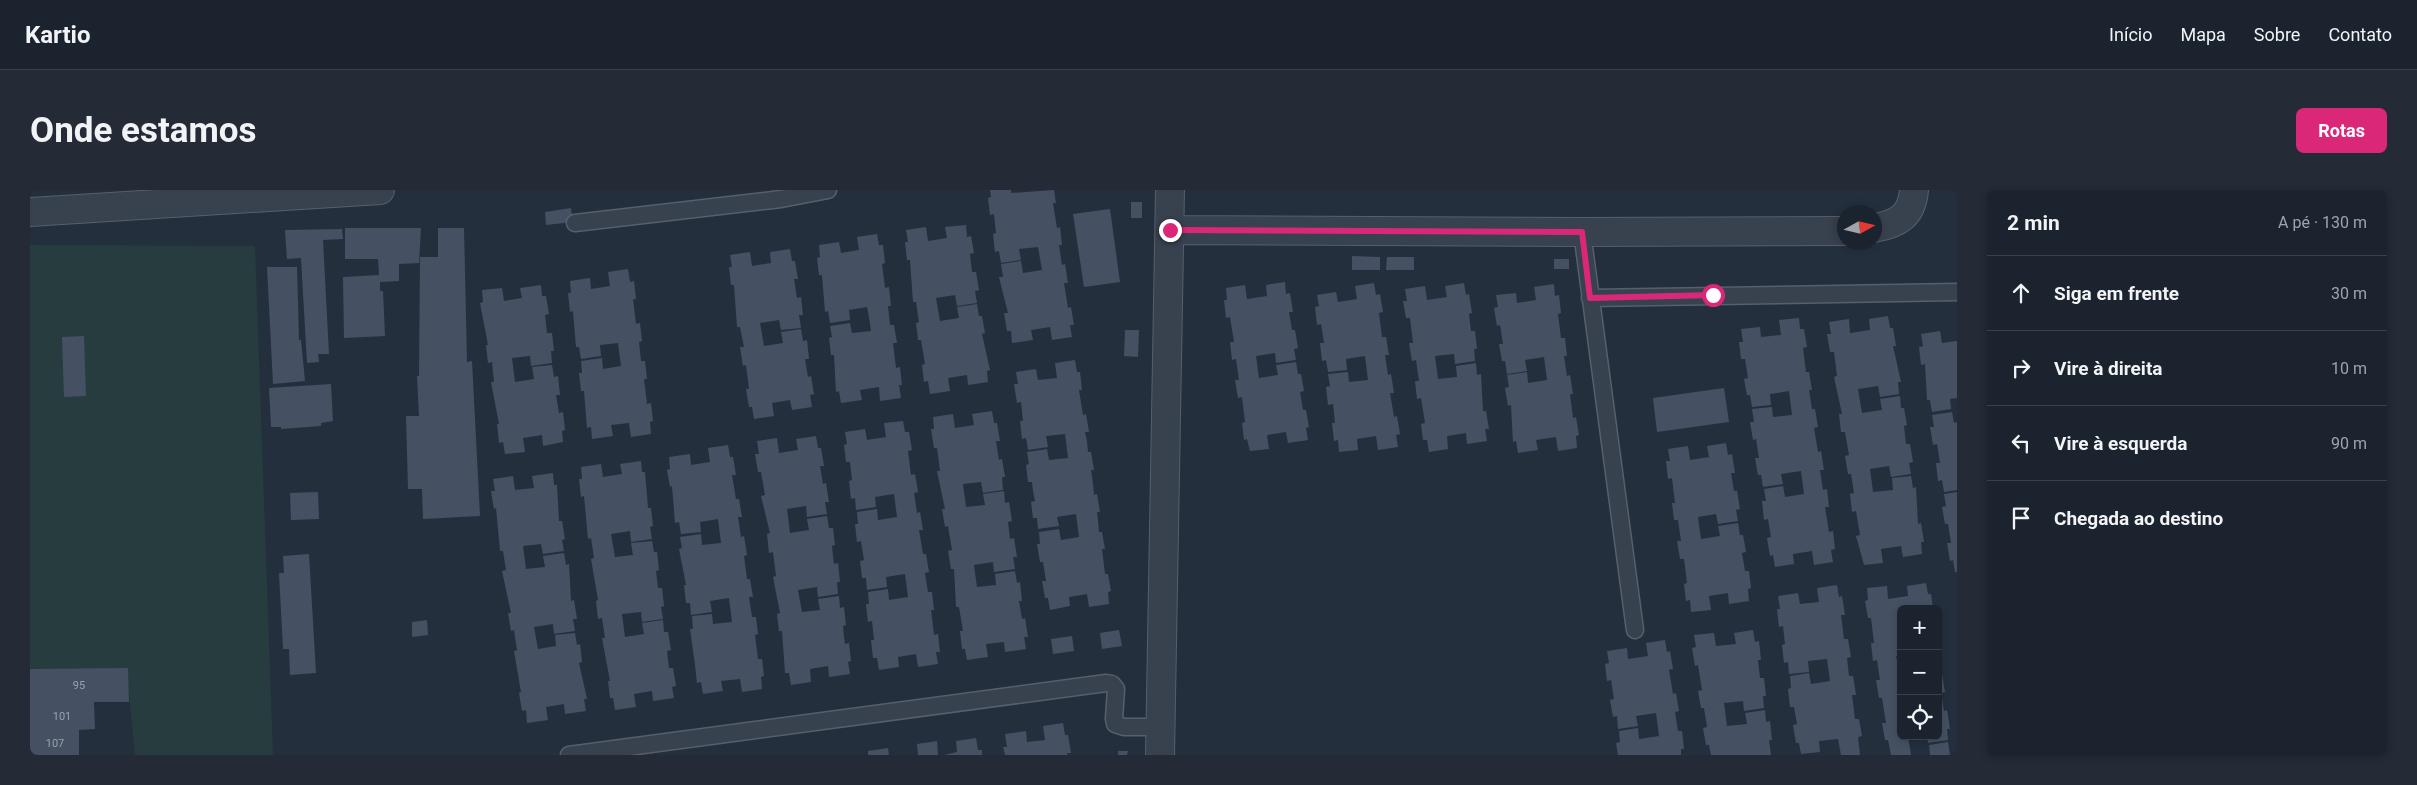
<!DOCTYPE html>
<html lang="pt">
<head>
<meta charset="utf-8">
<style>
  :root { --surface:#1b232e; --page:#242b36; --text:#f1f3f6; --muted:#a0a4aa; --line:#39404a; --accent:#db2777 }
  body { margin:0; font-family:Roboto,sans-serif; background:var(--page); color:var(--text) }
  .controls { position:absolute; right:15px; bottom:15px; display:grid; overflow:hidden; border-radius:8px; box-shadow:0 2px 8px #0003 }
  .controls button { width:45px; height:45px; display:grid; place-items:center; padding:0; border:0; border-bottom:1px solid var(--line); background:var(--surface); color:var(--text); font:25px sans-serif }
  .compass { position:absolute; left:1807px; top:15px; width:45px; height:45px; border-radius:50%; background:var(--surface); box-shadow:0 2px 8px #0003; rotate:82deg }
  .stop { position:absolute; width:15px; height:15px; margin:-11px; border:4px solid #db2777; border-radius:50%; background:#fff }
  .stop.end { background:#db2777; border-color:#fff; box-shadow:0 1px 5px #0008 }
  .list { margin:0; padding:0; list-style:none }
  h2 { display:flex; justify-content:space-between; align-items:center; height:65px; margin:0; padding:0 20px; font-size:21px }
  h2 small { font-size:16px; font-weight:400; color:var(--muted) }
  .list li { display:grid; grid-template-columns:32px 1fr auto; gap:15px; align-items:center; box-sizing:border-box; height:75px; padding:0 20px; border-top:1px solid var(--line) }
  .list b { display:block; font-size:19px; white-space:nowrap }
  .list em { font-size:16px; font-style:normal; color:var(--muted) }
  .icon { flex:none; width:28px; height:28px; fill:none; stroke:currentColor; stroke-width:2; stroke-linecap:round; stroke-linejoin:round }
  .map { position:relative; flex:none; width:1927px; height:565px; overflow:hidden; border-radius:8px }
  header { display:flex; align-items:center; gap:30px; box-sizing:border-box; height:70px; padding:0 25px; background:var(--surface); border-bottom:1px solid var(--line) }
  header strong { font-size:24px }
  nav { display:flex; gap:28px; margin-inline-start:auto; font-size:18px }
  .intro { display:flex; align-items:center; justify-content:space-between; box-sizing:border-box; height:120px; padding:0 30px }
  h1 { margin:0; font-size:35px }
  .button { padding:12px 22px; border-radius:8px; background:var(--accent); color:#fff; font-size:18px; font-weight:700 }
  main { display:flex; gap:30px; padding:0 30px }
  aside { flex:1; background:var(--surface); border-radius:8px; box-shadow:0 2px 8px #0003 }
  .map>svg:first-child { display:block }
  .green { fill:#263c3f }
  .building { fill:#455162 }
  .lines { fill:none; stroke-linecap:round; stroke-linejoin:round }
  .service-casing { stroke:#565f6c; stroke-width:19 }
  .minor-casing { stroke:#565f6c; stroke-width:30 }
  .tertiary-casing { stroke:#565f6c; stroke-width:30 }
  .service { stroke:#38414e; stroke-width:16 }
  .minor { stroke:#38414e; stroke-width:28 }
  .tertiary { stroke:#38414e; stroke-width:28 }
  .route { stroke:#db2777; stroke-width:6 }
  .labels { text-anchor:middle; stroke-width:4; stroke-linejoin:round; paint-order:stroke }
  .number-label { font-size:11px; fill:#98a1af }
</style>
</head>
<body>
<header>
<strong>Kartio</strong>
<nav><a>Início</a><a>Mapa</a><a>Sobre</a><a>Contato</a></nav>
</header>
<div class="intro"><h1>Onde estamos</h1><a class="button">Rotas</a></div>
<main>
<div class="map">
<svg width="1927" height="565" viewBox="0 0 1927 565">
  <rect width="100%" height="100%" fill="#242f3e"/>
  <path class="green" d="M0,55l225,1 18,509h-138l-8,-82 -97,-1z"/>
  <path class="building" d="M960,0h21v3l43,-3 2,13h-3l4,25 3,-1 2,18h-3l3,20 3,-1 3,19h-4l4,25 3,-1 3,18h-4l2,12 -20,3 -2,-13 -19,3 2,10 -21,3 -1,-12h-4l-3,-18h4l-9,-36h4l-2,-13 20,-3 2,12 19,-3 -4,-23 -19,2 2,11 -20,3 -2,-12 -4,1 -2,-18 3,-1 -1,-9 -1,-10 -4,1 -2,-17 3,-1z
    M1101,12h11v16h-11z
    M541,18l2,14 -27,3 -1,-13z
    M1080,19l10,73 -36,5 -11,-73z
    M936,35l1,12 4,-1 3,17 -4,1 2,18h4l3,18 -4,1 2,12 -20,3 -2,-11 -19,3 4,23 19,-3 -2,-11 20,-3 2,12h3l3,17 -3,1 8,36 -3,1 1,11 -20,3 -1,-10 -19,3 2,13 -20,3 -2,-13 -4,1 -2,-17 3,-1 -4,-24h-3l-2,-17 3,-1 -3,-20h-3l-3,-42h-3l-2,-18h3l-2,-12 20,-3 2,14 19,-3 -2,-11z
    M315,38h76l-2,35 -20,1v17l-19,1v9h3l2,45 -41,2 -1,-61 36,-2 -1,-16h-33z
    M408,38h26l3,134 5,-1 8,155 -57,3 -1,-30h-14l-2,-73h13l-2,-40h2l1,-119h18z
    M312,39l1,10 -20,1 6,114h-11l1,8 -12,1 -6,-105 -14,1 -2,-29z
    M847,44l2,11h4l2,18 -3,1 3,24 4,-1 2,19h-3l2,19h4l3,18h-4l3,25 4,-1 2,18h-3l2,13 -21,3 -1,-14 -19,3 2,10 -21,3 -2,-12 -3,1 -2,-37h-3l-2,-17 3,-1 -2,-11 20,-3 2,10 19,-2 -2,-14 -2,-10 -18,3 1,10 -20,3 -2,-12 -3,1 -3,-37h-3l-2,-17 3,-1 -1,-12 20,-3 2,11 18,-3 -2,-13z
    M760,59l2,12h3l3,18h-4l3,19 4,-1 2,18h-4l2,13 -20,2 -2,-10 -19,3 4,23 19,-3 -2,-11 20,-3 2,12 4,-1 2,19h-4l3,18 3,-1 3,18 -4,1 2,12 -20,3 -2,-10 -18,3 2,13 -20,3 -2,-12h-3l-3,-18h3l-3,-24 -3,1 -3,-19h4l-4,-20h-3l-3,-42h-3l-2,-18h3l-2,-12 20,-3 2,14 19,-3 -1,-11z
    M1322,66l28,1v13h-28z
    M1357,67h27v13h-28z
    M1524,69h15v10h-15z
    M237,77h30l2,73h2l4,41 -32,3z
    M598,79l2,13 4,-1 2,18h-3l3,25 4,-1 2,18 -3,1 2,19h4l2,18h-3l3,25 4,-1 2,18 -3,1 1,12 -20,3 -2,-14 -18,2 2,11 -21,3 -1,-12 -4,1 -3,-37h-3l-2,-18h3l-1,-12 21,-3 1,11 18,-3 -3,-23 -18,2 1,11 -20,3 -2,-12h-3l-3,-36 -3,1 -2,-19h3l-1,-12 20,-3 1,11 19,-3 -2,-14z
    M1255,92l1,12 4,-1 3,19h-4l3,18h3l3,18 -4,1 2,11 -20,3 -1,-10 -19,3 3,22 19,-3 -2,-10 20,-3 2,12h3l3,17 -4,1 3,18h3l3,17 -3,1 2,12 -20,3 -2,-11 -19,3 2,14 -19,2 -3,-12 -3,1 -2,-17 3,-1 -3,-25 -4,1 -3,-18h4l-3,-21 -4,1 -2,-18h4l-4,-25 -4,1 -2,-18h3l-1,-12 19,-3 2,14 20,-3 -1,-11z
    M1344,93l2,12 4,-1 3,18 -4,1 3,24h4l3,18h-4l3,20 3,-1 3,19h-4l4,24 3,-1 3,18 -4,1 2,12 -20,3 -2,-14 -19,3 1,11 -19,2 -1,-12 -4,1 -2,-18h3l-2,-19 -5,1 -2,-18 4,-1 -2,-12 20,-2 1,10 19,-2 -3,-24 -19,3 1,11 -19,2 -2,-12 -4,1 -2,-18h4l-3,-19 -4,1 -2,-18 4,-1 -2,-11 19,-3 2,10 19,-3 -2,-13z
    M1434,93l2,12 3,-1 3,19 -3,1 2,17h4l2,18h-3l1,12 -20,3 -1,-10 -19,2 3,23 19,-2 -1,-11 20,-3 1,12 4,-1 2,37h3l3,18h-4l2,12 -20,3 -1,-11 -19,3 1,13 -19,3 -2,-12h-4l-2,-16 4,-1 -4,-25 -4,1 -2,-18h4l-3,-21 -4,1 -3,-18h4l-3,-25h-4l-3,-17h4l-2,-12 20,-3 2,14 20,-3 -2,-11z
    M1524,94l1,12 4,-1 2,18 -3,1 3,24h4l2,18h-3l3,20 3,-1 3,19h-3l3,24 3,-1 3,18 -3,1 1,12 -19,3 -2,-14 -20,3 2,10 -20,3 -2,-12 -3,1 -2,-37 -3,1 -3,-18 4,-1 -2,-12 20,-3 1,11 19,-3 -3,-23 -19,3 2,11 -20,3 -2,-13h-3l-3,-17h4l-3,-19 -3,1 -3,-18 4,-1 -2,-12 20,-2 1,10 19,-3 -2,-13z
    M511,95l1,11h4l3,18 -4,1 2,18h5l2,18h-3l1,12 -21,3 -1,-10 -18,2 3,24 19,-3 -2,-12 20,-2 2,12 4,-1 2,19h-4l3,18 4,-1 2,18 -3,1 1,11 -20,4 -1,-11 -19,3 2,14 -20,2 -2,-12 -4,1 -2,-19h2l-8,-42h3l-2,-20 -4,1 -2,-18h2l-8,-42 3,-1 -1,-12 20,-2 2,13 18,-3 -2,-10z
    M1858,126l2,12h3l3,18h-3l8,36h-3l1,12 -19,3 -2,-11 -20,3 4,24 20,-3 -2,-11 20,-3 1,12h3l3,17 -3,1 2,18h4l3,18 -4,1 2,11 -20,3 -2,-11 -19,3 3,23 20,-2 -1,-12 19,-2 2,12 3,-1 2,37 3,-1 3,19h-3l1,12 -19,3 -2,-11 -20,3 2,14 -19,2 -8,-29 4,-1 -4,-24 -4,1 -2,-18 4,-1 -3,-19h-3l-3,-18 4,-1 -4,-23h-4l-2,-18h3l-8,-37 3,-1 -3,-24h-4l-3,-18h4l-2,-12 20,-3 1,14 20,-3 -1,-11z
    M1769,128l1,11h4l3,18 -4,1 3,24h3l3,18h-3l3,19h3l3,18 -4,1 4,24 3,-1 3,19h-4l3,20 4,-1 2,18h-4l4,25 4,-1 2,18 -4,1 2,12 -19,3 -2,-14 -19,3 1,10 -19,3 -2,-12 -3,1 -3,-18 4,-1 -3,-18 -4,1 -2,-19h4l-2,-12 19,-3 2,11 19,-3 -3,-23 -20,3 2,10 -20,3 -2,-12h-3l-3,-17h4l-3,-19 -3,1 -3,-18h4l-2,-13 20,-2 1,10 19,-2 -3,-24 -19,3 1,11 -19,2 -2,-12h-3l-3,-16 4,-1 -3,-19h-4l-2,-17h4l-2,-13 19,-2 1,10 20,-2 -2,-15z
    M1095,140h14l-1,27 -14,-1z
    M1910,141l2,12 15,-2v57l-7,1 1,10 -19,3 -2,-12h-3l-2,-36 -4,1 -2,-18 4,-1 -2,-12z
    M54,146l2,60 -22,1 -2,-60z
    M1045,170l2,12h3l2,18h-3l4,25 3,-1 3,18h-4l2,9 1,11h3l3,18h-3l2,14 1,11 3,-1 3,18h-3l1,9 1,11h3l3,17h-3l3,25h3l3,17 -3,1 1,12 -20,3 -2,-13 -18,3 1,9 -20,4 -2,-12h-3l-3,-17h4l-3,-19h-3l-3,-18h3l-1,-12 20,-3 2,11 18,-3 -3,-23 -19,3 2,9 -21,3 -1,-11h-4l-2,-16 4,-1 -2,-10 -1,-9h-4l-2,-17 3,-1 -2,-12 20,-3 2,11 19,-2 -3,-24 -19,2 2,11 -20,3 -2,-12 -4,1 -2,-18h3l-2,-19 -4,1 -3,-19h4l-2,-12 20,-3 2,11 19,-2 -2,-15z
    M301,194l2,37 -12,2v3l-40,3v-2h-10l-2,-39z
    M1694,198l5,34 -72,10 -4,-34z
    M962,221l2,12h3l3,18h-4l3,19 3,-1 3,18h-3l1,13 -20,3 -2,-11 -18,2 3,23 19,-2 -2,-11 21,-3 1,12 4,-1 3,19 -4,1 2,17 4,-1 3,19h-4l2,12 -21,3 -1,-10 -19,3 3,22 19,-2 -1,-11 20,-3 2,12 3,-1 2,19h-3l3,18 3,-1 3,19h-4l2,12 -21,3 -1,-10 -18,2 2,13 -21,3 -2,-11h-3l-2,-18h3l-4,-24h-3l-2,-38h-3l-3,-18 4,-1 -4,-24 -3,1 -3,-18h3l-8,-38h3l-3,-23h-3l-3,-19h3l-1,-12 20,-3 2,14 19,-3 -2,-11z
    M1922,222l2,11 3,-1v68l-13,2 -2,-12 -4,1 -2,-18h4l-3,-19 -4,1 -3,-18h4l-2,-12z
    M873,231l2,11h4l3,18 -4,1 3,24 4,-1 3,18 -4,1 3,20 3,-1 3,18h-4l4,24h3l3,18 -4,1 3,19h4l2,18h-3l3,25 4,-1 2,18h-4l2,12 -20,3 -2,-13 -18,3 1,10 -20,3 -2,-12h-4l-2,-18h3l-2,-19 -4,1 -2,-18h3l-1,-12 20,-3 1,11 19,-3 -3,-23 -19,3 1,10 -20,3 -1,-12h-4l-2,-17 4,-1 -3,-19 -4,1 -2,-18h3l-1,-12 20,-3 1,11 19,-3 -3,-23 -19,3 1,10 -20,3 -1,-12 -4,1 -2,-18 3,-1 -2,-18h-4l-2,-17 3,-1 -2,-12 20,-3 2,11 19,-3 -2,-14z
    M786,246l2,12h3l3,18h-4l3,18 3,-1 3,19h-4l2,12 -20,3 -1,-11 -19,3 3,24 19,-3 -2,-11 20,-3 2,12h4l2,17 -3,1 1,10 1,8 4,-1 2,19h-3l1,12 -20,3 -1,-10 -19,3 4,22 18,-2 -2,-11 21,-3 1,12 4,-1 2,18 -3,1 1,11 1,7 4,-1 2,18 -3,1 2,12 -21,3 -1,-11 -18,3 1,13 -20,3 -2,-12h-4l-3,-42h-3l-2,-17 3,-1 -7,-36 3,-1 -3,-24 -4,1 -2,-19 3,-1 -9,-37 4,-1 -4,-23h-3l-3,-18h4l-2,-13 20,-3 2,15 19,-3 -2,-11z
    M1696,253l2,12 4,-1 3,19h-4l3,18h3l3,18 -4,1 2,11 -20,3 -2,-10 -18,3 3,22 19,-3 -2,-10 20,-3 2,12h3l3,17 -4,1 3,18h4l2,17 -3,1 1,12 -20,3 -1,-11 -19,3 2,14 -20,2 -1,-12 -4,1 -2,-17 3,-1 -3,-24h-4l-3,-18h4l-3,-21h-4l-2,-17h3l-3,-25 -4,1 -2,-18h4l-2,-12 20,-3 2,14 19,-3 -2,-11z
    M698,255l2,12h3l3,18h-4l4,24h3l3,18h-4l3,20 3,-1 3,19 -3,1 3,23h3l3,18h-4l3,20h4l2,17 -3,1 3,24h4l2,17 -3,1 1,12 -20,3 -2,-13 -19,2 2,10 -20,3 -2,-12 -4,1 -2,-18 -5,-36h3l-1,-13 20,-2 1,10 19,-2 -3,-24 -19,3 2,11 -21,3 -1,-12h-4l-2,-18h2l-7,-36 3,-1 -2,-11 21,-3 1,11 19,-2 -3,-24 -18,3 1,10 -20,2 -2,-12 -4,1 -3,-37 -2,1 -3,-17 3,-1 -1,-12 21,-3 1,11 19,-3 -2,-14z
    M611,271l1,11h3l3,36h3l2,18 -3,1 2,12 -21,3 -1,-11 -19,3 4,23 18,-2 -2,-12 21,-2 2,11h3l2,18 -3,1 2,17h4l2,18 -3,1 2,12 -21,3 -1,-10 -19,2 3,23 19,-3 -2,-11 21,-3 1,12h4l3,18 -4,1 2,17h4l3,18 -4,1 2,11 -21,3 -1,-10 -18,3 2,13 -21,3 -2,-12h-3l-2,-17h2l-8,-43h3l-3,-20 -4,1 -2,-18 2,-1 -7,-41 3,-1 -3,-20 -3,1 -4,-43 -3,1 -2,-18h3l-1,-12 20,-3 2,13 19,-3 -2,-10z
    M523,283l1,12h3l2,36h3l3,18 -3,1 2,11 -21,3 -2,-10 -18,2 3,23 19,-2 -2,-11 21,-3 2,12 3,-1 2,37 3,-1 3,19h-4l2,12 -21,3 -1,-10 -19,3 4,22 18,-3 -1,-11 20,-2 2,12 3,-1 2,18 -3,1 8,36h-3l2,12 -21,3 -1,-10 -18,3 2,13 -21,3 -1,-13 -4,1 -3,-18 2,-1 -7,-41 3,-1 -3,-20 -3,1 -3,-18h3l-9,-42 4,-1 -3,-19h-3l-4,-43 -2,1 -3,-18h4l-2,-12 20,-3 2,14 19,-2 -2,-12z
    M288,302l1,27 -28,1 -1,-27z
    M1927,302v80h-2l-2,-12 -3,1 -3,-18h4l-3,-19h-3l-3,-17 4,-1 -2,-12z
    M279,364l7,119 -26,2 -1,-26h-6l-4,-76h5l-1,-17z
    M1896,393l2,11h3l2,15h-32v47h-5l5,23v57h7l3,19h-20l-3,-15h-3l-3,-17h4l-4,-25h-3l-3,-18h4l-3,-20 -4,1 -2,-18h3l-3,-25h-3l-3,-17 3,-1 -1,-12 20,-2 1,13 20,-3 -1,-10z
    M1807,395l2,12 3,-1 3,19h-4l3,24h4l3,18 -4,1 2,18h4l3,19h-4l3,24h4l3,17 -4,1 2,18h-19l-3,-16 -19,2 1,11 -19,2 -2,-11h-3l-3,-18 4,-1 -3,-17h-4l-2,-18 3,-1 -1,-12 19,-3 2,11 19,-3 -3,-22 -19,2 1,11 -20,2 -1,-12 -4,1 -2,-18 3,-1 -2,-18 -4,1 -2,-18h3l-2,-13 20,-3 2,11 19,-2 -2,-14z
    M397,430l1,15 -16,2v-15z
    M1089,440l3,16 -20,3 -2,-16z
    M1723,440l2,12 4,-1 2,19h-3l2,18h4l2,18h-3l1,12 -20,3 -1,-10 -19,2 3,23 20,-2 -2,-11 20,-3 1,12 4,-1 2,19h-3l2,15h-60l-2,-10h-3l-3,-17 4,-1 -3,-19h-3l-3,-17 4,-1 -4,-25 -3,1 -3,-18 4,-1 -2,-12 20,-2 2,13 20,-2 -2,-11z
    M1042,446l2,15 -21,3 -2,-15z
    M1635,450l2,12 3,-1 3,18 -4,1 4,24 3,-1 3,18 -4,1 3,19h4l2,18h-3v6h-63l-2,-12 4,-1 -1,-11 19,-3 1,11 20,-3 -3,-23 -20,3 2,10 -20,3 -1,-13 -4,1 -3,-17 4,-1 -3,-19 -4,1 -2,-17 4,-1 -2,-12 20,-3 1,11 20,-3 -2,-13z
    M98,478l1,34h-35l1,27 -16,1v25h-49v-86z
    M1908,484h4l3,18 -4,1 3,18 3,-1 3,19h-3l1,11 -20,3 -1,-7h11z
    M1033,533l2,12h3l3,18h-4l1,2h-63l-2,-8h4l-2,-13 21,-3 1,11 18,-2 -2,-14z
    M946,548l2,12h4v5h-38l13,-3 -1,-11z
    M907,551l1,14h-20l-1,-11z
    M1918,552l2,13h-20l-1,-10z
    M858,558l1,7h-21v-4z
    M1088,561h10l-1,4h-9z"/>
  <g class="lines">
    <defs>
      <path id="service" d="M545,33l206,-24 47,-9
        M1552,42l53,398
        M1560,108l367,-6
        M539,565l537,-72 6,1 4,5 -2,30 1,5 9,3h36"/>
      <path id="minor" d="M1844,38c25,-4 38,-13 40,-38
        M1140,40l412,2 262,-1
        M1130,565l10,-565"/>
      <path id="tertiary" d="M0,22l350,-22"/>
    </defs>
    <use href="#service" class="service-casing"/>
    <use href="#minor" class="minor-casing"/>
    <use href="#tertiary" class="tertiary-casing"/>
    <use href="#service" class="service"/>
    <use href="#minor" class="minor"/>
    <use href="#tertiary" class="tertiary"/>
  </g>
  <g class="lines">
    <path class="route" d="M1140,40l412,2 8,66 123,-3"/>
  </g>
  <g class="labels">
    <g class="number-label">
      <text x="49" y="499">95</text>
      <text x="32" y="530">101</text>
      <text x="25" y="557">107</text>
    </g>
  </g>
</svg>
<div class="controls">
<button>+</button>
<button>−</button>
<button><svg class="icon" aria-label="locate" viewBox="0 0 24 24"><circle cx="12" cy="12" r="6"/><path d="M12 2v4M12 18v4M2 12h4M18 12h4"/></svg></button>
</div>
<svg class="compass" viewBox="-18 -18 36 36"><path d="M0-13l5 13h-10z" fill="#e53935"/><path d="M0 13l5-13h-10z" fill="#a0a4aa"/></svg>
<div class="stop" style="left:1683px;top:105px"></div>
<div class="stop end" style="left:1140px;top:40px"></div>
</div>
<aside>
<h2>2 min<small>A pé · 130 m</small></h2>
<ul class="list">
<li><svg class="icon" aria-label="ahead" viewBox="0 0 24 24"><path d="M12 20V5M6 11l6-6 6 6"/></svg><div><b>Siga em frente</b></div><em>30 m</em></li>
<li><svg class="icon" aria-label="right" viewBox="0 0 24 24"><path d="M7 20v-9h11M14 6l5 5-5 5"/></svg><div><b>Vire à direita</b></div><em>10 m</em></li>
<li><svg class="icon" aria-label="left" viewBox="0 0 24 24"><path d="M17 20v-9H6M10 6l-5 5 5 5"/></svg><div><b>Vire à esquerda</b></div><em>90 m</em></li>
<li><svg class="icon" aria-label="arrive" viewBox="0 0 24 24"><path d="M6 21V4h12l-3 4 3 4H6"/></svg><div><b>Chegada ao destino</b></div></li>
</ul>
</aside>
</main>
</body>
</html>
